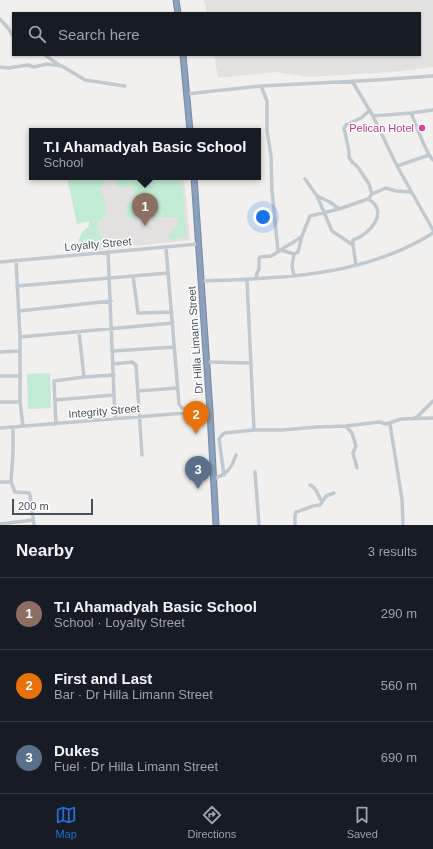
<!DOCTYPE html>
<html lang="en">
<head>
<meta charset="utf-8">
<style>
  :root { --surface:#171b24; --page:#242831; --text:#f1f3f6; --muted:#9ea1a6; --line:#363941; --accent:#266dd5 }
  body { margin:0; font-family:Helvetica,sans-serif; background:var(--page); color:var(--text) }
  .scale { position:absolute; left:12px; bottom:10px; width:81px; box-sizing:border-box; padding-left:4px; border:2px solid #49525b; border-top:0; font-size:11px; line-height:14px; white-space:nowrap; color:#49525b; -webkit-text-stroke:3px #fff; paint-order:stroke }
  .you { position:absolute; left:263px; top:217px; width:14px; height:14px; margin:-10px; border:3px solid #fff; border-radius:50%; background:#1a73e8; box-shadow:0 0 0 6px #1a73e833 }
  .badge { display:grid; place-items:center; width:26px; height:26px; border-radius:50%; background:var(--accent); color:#fff; font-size:13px; font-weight:700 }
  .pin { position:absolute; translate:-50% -33px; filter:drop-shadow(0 1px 2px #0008) }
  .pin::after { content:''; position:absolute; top:21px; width:14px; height:12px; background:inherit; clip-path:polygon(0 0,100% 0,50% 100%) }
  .popup { position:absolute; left:29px; top:128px; width:232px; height:52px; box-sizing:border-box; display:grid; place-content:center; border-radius:0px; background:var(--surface); filter:drop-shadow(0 1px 3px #0005); font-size:13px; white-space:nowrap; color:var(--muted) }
  .popup b { font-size:15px; color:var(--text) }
  .popup::after { content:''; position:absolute; left:50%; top:100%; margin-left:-8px; border:8px solid transparent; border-top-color:var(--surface) }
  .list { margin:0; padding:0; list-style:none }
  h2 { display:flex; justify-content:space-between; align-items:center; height:52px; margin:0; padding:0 16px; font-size:17px }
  h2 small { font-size:13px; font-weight:400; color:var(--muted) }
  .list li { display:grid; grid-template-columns:26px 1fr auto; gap:12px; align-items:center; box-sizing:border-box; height:72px; padding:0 16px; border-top:1px solid var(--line) }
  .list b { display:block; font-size:15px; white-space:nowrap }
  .list p { margin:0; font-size:13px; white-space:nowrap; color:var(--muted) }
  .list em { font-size:13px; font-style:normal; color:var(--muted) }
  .icon { flex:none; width:22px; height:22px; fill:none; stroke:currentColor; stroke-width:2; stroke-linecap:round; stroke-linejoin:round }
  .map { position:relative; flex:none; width:433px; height:525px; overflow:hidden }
  .search { position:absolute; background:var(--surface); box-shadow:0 1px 3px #0004; left:12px; right:12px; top:12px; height:44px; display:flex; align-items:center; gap:10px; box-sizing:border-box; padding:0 14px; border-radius:0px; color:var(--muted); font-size:15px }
  .sheet { height:268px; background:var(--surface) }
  nav { display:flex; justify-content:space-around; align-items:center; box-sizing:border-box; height:56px; border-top:1px solid var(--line); background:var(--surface); font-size:11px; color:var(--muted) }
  nav a { display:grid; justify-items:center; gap:2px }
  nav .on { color:var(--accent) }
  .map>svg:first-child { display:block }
  .education { fill:#e3e0e0 }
  .green { fill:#c1ecd3 }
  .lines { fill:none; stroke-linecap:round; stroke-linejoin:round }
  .highway-casing { stroke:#768ba6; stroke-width:7 }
  .minor { stroke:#c1c9d0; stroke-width:3.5 }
  .highway { stroke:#8ba0ba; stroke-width:5 }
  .hotel-dot { fill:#d1479c; stroke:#fff; stroke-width:1.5 }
  .labels { text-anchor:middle; stroke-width:3; stroke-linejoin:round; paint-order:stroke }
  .hotel-label { font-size:11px; fill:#b23c85; stroke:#fff; text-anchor:end }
  .street-label { font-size:11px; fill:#49525b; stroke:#fff }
</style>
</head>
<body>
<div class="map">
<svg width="433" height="525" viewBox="0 0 433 525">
  <rect width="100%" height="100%" fill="#f2efef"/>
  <path class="education" d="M204,0h229v67l-31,4 -92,6 -35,-5 -57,6 -4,-23h206v-42h-213z
    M93,177h91l6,63 -92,10z"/>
  <path class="green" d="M67,177h35l3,5 -5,8 5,8 1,17 -8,7v10l3,4 1,6 -17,2 -7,-2 4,-10 6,-5 2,-6 -13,3z
    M115,177h66l6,58 -14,5 -6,-2 8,-9 4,-8 -3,-4 -49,1 -1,-13 8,-6 -1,-14 -8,3 -9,-2z
    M50,373l1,35 -23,1 -1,-35z"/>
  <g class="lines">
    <defs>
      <path id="highway" d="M176,0l2,13
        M183,55l7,76
        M194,177l16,234 6,114"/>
    </defs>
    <use href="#highway" class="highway-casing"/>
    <path class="minor" d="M0,19l8,9 5,8
      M45,55l14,10
      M0,67l8,1 20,-3 6,2 13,-3 15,2 23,14 40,6
      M352,81l21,35 24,50 36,64
      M261,86l6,15v29l4,26 1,35 6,60
      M186,94l75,-8 116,-6 56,-4
      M370,110l-9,8 -15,7 -2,3 5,23v6l3,5 5,4 12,18 3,10
      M411,113c5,11 15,41 22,47
      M373,116l38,-3 22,-3
      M397,166l32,-11
      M305,179l12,17 13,6 9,7
      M317,196l15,35 21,14
      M166,248l13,156 3,4 7,1 1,4
      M281,250c7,-6 15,-8 21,-14
      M108,252l7,167
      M294,254l-2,12 2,10
      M16,260l4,77v65l3,24
      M0,262l198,-18
      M356,265l-3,-20v-5c17,-5 37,-29 15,-41
      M133,276l5,37 34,-1
      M256,279l1,-6 2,-4v-10l1,-2 11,-1 10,-6 13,4 4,-2 4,-16 8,-20 29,-7 29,-10 4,-5 14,-6 10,3 15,1
      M247,280l7,150
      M201,281c79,-3 163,-4 232,-48
      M17,286l151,-13
      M19,311l92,-10
      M79,332l5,45 30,-2
      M20,337l153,-14
      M113,351l61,-4
      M0,352l20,-1
      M207,362l44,1
      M113,364l19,-2 4,3 6,90
      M0,376h21
      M138,391l39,-3
      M55,400l59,-5
      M0,402h20
      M414,418l3,-1 16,-16
      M56,424l-2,-43 30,-4
      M390,424l12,75 1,26
      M346,426l6,7 4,13 -3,7 4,15
      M13,427v25l-2,30 4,10 14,1 1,2 4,30
      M0,428l210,-17
      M255,472l4,53
      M224,475l-5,-36 3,-4 3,-2 29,-3h28l35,-3 29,-1 33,-4 7,2 15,-5 32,-1
      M214,479c14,-6 17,-10 22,-24
      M0,482h11
      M310,485c8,3 7,11 12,16
      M0,524l33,-4
      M295,525v-9l1,-4c9,-2 15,-7 24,-7l6,-9 8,-3"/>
    <use href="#highway" class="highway"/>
  </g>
  <circle class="hotel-dot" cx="422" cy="128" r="4"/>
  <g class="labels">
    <g class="hotel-label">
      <text x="414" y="132">Pelican Hotel</text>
    </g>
    <g class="street-label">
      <text transform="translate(98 244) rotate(-5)" y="4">Loyalty Street</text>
      <text transform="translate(195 340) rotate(-94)" y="4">Dr Hilla Limann Street</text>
      <text transform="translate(104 411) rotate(-5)" y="4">Integrity Street</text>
    </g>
  </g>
</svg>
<div class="scale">200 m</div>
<div class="you"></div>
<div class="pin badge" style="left:145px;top:226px;background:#8d6e63">1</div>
<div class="popup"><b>T.I Ahamadyah Basic School</b>School</div>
<div class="pin badge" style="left:196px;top:434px;background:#e8710a">2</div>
<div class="pin badge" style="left:198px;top:489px;background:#5c6f8a">3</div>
<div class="search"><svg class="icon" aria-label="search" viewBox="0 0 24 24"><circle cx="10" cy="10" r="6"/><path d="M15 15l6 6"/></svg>Search here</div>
</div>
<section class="sheet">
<h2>Nearby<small>3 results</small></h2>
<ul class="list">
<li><span class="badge" style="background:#8d6e63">1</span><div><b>T.I Ahamadyah Basic School</b><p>School · Loyalty Street</p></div><em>290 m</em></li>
<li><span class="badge" style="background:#e8710a">2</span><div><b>First and Last</b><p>Bar · Dr Hilla Limann Street</p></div><em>560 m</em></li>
<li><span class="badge" style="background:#5c6f8a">3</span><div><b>Dukes</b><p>Fuel · Dr Hilla Limann Street</p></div><em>690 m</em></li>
</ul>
</section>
<nav>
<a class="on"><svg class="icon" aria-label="map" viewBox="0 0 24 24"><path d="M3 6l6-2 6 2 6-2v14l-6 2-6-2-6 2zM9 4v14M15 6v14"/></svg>Map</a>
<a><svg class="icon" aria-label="directions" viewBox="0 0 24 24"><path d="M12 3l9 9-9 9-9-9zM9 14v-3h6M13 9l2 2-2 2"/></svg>Directions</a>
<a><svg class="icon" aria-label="saved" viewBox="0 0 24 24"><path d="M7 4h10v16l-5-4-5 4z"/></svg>Saved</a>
</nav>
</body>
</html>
